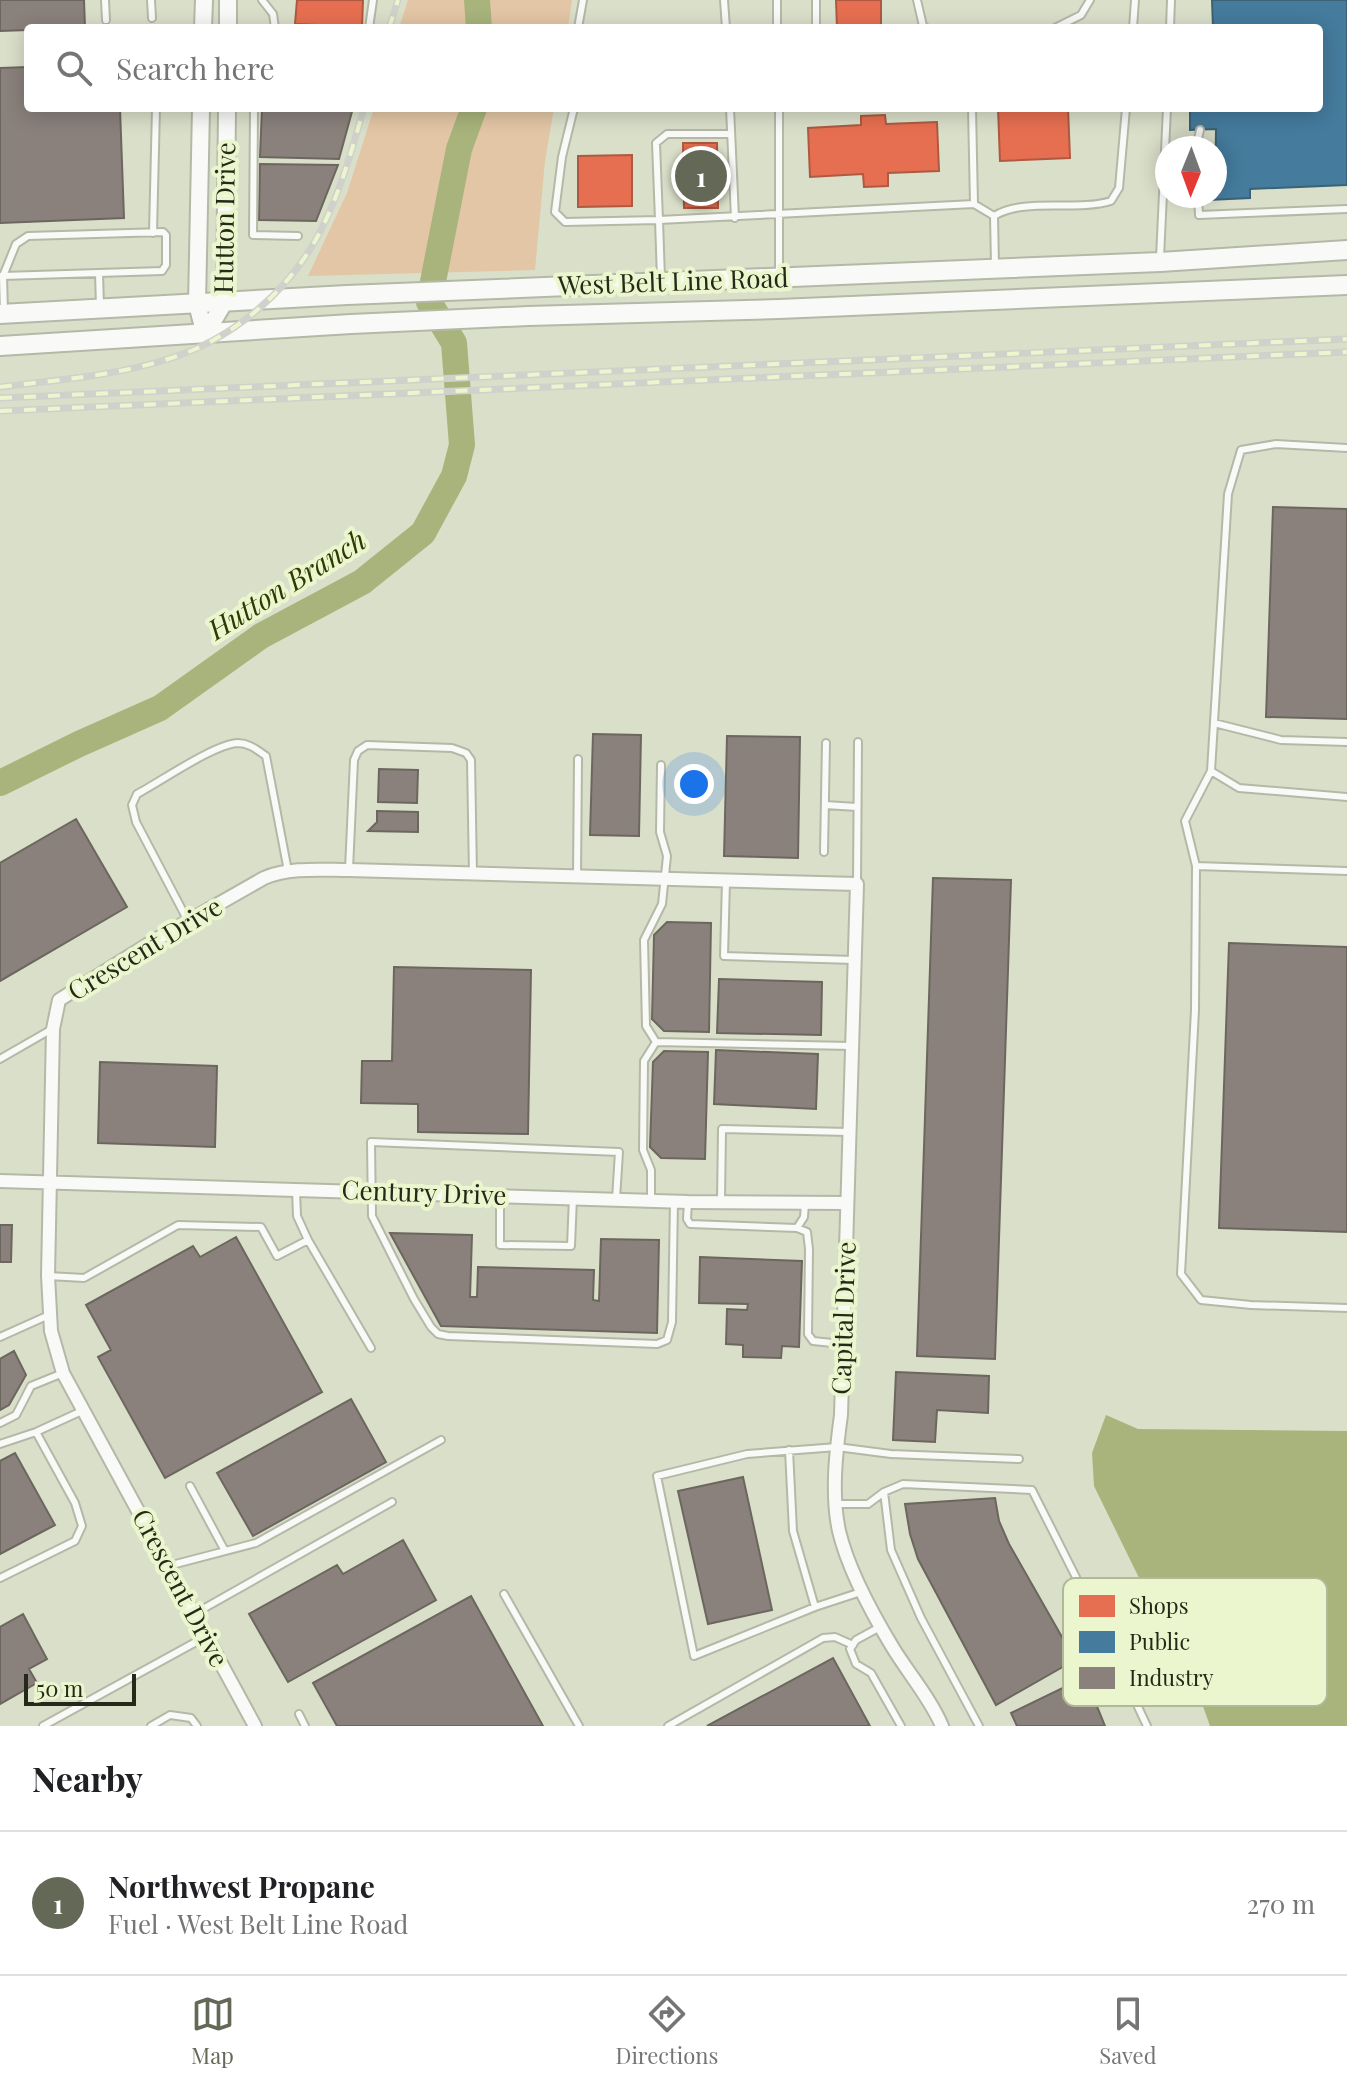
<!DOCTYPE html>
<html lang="en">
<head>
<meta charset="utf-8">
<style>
  :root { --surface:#fff; --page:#f6f6f6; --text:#202124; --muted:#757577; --line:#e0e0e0; --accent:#646957 }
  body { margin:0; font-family:"Playfair Display",serif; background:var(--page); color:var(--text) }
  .compass { position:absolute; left:1155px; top:136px; width:72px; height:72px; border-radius:50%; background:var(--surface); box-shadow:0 4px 20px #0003; rotate:181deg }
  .scale { position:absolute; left:24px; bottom:20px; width:112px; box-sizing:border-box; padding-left:8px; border:4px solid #252919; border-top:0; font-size:22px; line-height:28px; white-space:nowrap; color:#252919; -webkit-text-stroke:6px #ecf6ce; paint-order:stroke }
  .you { position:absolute; left:694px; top:784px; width:28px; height:28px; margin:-20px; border:6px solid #fff; border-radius:50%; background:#1a73e8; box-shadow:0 0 0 12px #1a73e833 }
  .badge { display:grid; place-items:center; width:52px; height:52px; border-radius:50%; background:var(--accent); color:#fff; font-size:26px; font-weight:700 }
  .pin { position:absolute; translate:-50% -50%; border:4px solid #fff; box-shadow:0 2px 8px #0006 }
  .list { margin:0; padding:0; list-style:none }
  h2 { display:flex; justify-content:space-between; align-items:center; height:104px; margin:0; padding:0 32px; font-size:34px }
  h2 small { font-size:26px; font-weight:400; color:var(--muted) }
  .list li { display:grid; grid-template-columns:52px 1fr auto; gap:24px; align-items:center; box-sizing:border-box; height:144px; padding:0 32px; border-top:2px solid var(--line) }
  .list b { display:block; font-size:30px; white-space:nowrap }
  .list p { margin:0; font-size:26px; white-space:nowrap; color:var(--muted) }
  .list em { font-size:26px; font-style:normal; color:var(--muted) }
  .icon { flex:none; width:44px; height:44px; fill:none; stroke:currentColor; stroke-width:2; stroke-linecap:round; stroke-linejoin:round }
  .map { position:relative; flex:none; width:1347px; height:1726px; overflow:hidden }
  .search { position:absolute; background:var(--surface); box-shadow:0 4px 20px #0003; left:24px; right:24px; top:24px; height:88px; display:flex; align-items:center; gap:20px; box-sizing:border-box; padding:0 28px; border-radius:8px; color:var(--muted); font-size:30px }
  .sheet { height:248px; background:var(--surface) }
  nav { display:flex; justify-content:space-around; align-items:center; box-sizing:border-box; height:112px; border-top:2px solid var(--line); background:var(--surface); font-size:22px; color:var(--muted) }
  nav a { display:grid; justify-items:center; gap:4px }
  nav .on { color:var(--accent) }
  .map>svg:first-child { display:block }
  .green { fill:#e3c6a5 }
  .water { fill:#a8b47c }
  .shops { fill:#e76f51; stroke:#ad5a40; stroke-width:2 }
  .public { fill:#457b9d; stroke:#3b6275; stroke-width:2 }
  .industry { fill:#8a817c; stroke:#6c675e; stroke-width:2 }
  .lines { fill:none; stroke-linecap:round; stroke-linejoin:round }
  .river { stroke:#a8b47c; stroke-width:26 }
  .lane-casing { stroke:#b4b8a7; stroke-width:10 }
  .street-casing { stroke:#b4b8a7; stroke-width:16 }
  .secondary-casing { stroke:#b4b8a7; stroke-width:20 }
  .primary-casing { stroke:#b4b8a7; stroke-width:22 }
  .lane { stroke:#f9faf7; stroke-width:6 }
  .street { stroke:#f9faf7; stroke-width:12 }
  .secondary { stroke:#f9faf7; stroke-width:16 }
  .primary { stroke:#f9faf7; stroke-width:18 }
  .rail-casing { stroke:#d0d1cb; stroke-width:7 }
  .rail { stroke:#ecf6ce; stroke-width:4; stroke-dasharray:12; stroke-linecap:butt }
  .labels { text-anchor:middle; stroke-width:8; stroke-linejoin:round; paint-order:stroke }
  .street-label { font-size:26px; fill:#252919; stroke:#ecf6ce }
  .water-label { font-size:28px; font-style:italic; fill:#303900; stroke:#ecf6ce }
  .key { fill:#ecf6ce; stroke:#b0b898; stroke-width:2 }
  .key-label { font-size:22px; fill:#252919 }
</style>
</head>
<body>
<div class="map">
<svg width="1347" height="1726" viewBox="0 0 1347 1726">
  <rect width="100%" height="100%" fill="#dadfca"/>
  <path class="green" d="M408,0h164l-4,28h-169z
    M374,108h180l-9,53 -10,109 -227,6 39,-83z"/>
  <path class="water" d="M1106,1415l32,14 209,2v295h-137l-32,-90 -35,-50 -49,-100 -2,-33z"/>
  <path class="shops" d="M297,0h66l-1,27 -67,-3z
    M836,0h45v28h-44z
    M998,108h70l2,50 -70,3z
    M885,115l1,9 51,-2 2,49 -51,2v13l-24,1 -1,-13 -53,3 -2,-49 53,-3v-9z
    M683,143h34l1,65h-34z
    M632,155v51l-54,1v-51z"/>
  <path class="public" d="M1212,0h135v185l-97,4v9l-41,2v-4h6l1,-67 -26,1v-22h129v-80h-106z"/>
  <path class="industry" d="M0,0h84l1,28 -85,3z
    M28,67v41h92l4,110 -124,5v-155z
    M262,108h91l-14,51 -79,-2z
    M260,164l78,1 -22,56 -57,-1z
    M1273,507l74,2v210l-81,-2z
    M593,734l48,1 -2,101 -49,-1z
    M727,736l73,1 -2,121 -74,-2z
    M379,769l39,1 -1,33 -39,-1z
    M377,811l41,1v20l-50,-1 9,-9z
    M76,819l51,88 -127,74v-118z
    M933,878l78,2 -16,479 -78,-3z
    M667,922l44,1 -2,109 -45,-1 -12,-12 2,-84z
    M1229,943l118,4v285l-128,-4z
    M394,967l137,3 -3,164 -110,-2v-28l-57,-1 1,-42h30z
    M719,979l103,3 -1,53 -104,-2z
    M716,1050l102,4 -2,55 -102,-5z
    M664,1051l44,1 -3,107 -44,-1 -11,-11 3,-85z
    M100,1062l117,4 -2,81 -117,-4z
    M0,1225h12l-1,37h-11z
    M390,1233l82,2 -2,62h7l1,-30 116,3 -1,30 6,1 2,-62 58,1 -2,93 -216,-7z
    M236,1237l86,155 -157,86 -67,-121 13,-7 -25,-45 107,-59 7,11z
    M700,1257l102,4 -3,86 -17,-1 -1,12 -38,-1v-12l-17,-1 1,-35 20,1 1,-6 -49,-1z
    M14,1351l12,24 -17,30 -9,5v-51z
    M896,1372l93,4 -1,37 -51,-3 -2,32 -42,-2z
    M351,1399l35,63 -133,74 -36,-63z
    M15,1453l40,72 -55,29v-93z
    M743,1477l29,133 -64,14 -30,-133z
    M995,1498l4,23 10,23 66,116 -79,45 -78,-146 -8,-25 -5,-30z
    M403,1540l33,60 -148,82 -39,-68 88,-49 6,9z
    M471,1596l72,130h-206l-24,-43z
    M23,1614l24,45 -18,10 8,14 -37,21v-77z
    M833,1658l37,68h-163z
    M1085,1677l20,49h-88l-6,-13z"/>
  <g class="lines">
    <path class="river" d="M477,0l2,28
      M0,783l79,-39 81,-36 101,-72 101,-54 61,-49 31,-57 8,-31 -8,-102 -25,-41 30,-153 15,-41"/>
    <defs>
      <path id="lane" d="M105,0l1,20
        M151,0l1,18
        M262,0l11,14 2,14
        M724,0l2,28
        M777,0v28
        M816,0v28
        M917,0l6,26 3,2
        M369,28l4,-28
        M578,28l5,-28
        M1055,28l26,-13 9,-15
        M1133,28l2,-28
        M1170,28l1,-28
        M254,108l-1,127 45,1
        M574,108l-12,49 -7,55 10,10 94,-2 -3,-77 11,-9h63
        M730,108l5,110
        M779,108v168
        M972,108l2,96
        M1196,148l4,-18
        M1198,196l1,19 148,-6
        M153,233l3,-125
        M1160,258l7,-150
        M995,265l-1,-49c31,-19 81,-4 117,-15l8,-13 7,-80
        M99,273l1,33
        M0,276h3l13,-32 12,-8 135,-4 3,3v30l-4,6 -159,5 1,36
        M661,279l-2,-59 315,-16 20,12
        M1347,448l-71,-4 -35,6 -13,44 -17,277 28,17 108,9
        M1214,723l67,17 66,2
        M1211,771l-26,50 11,45 -1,144 -14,264 20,26 50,5 96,3
        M825,805l32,2
        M824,852l2,-109
        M1196,866l151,5
        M349,869l5,-109 4,-9 9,-6 85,3 14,5 5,7 2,114
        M577,877l1,-118
        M726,881l-2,75 131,4
        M857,884l1,-142
        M188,921l-52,-99 -4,-17 5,-11c23,-12 77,-50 101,-51 11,0 19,7 28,13l22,115
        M656,1042l196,4
        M0,1059l52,-30
        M500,1196v49l71,1 2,-49
        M616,1199l3,-47 -248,-10 1,74 42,83 17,28 7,7 10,2 209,8 10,-4 5,-18 2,-121
        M651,1200v-30l-8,-20 1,-89 12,-19 -10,-16 -2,-86 18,-36 5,-48 -7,-24 1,-67
        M721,1201l1,-72 127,3
        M688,1202l-1,17 3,5 107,4 10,4 2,17 -1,85 5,7 29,3
        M797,1228l7,-11 1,-14
        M308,1240l63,108
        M48,1276l36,2 94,-53 83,2 16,29 31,-16 -11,-24 -1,-26
        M0,1337l49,-22
        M0,1423l16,-8 15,-29 32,-13
        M0,1444l36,-12 48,-22
        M789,1450l4,81 22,76
        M190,1486l35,65
        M884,1492l7,58 30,68 58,108
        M837,1504h31l16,-12 19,-8 129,6 58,115 57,121
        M168,1566l88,-23 185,-103
        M0,1578l75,-37 7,-15 -7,-23 -39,-71
        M864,1591l-49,16 -121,49 -37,-180 90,-22 90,-7 54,7 128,5
        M504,1594l75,132
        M194,1614l198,-112
        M880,1627l-24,13 -6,9 6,15 15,9 30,53
        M299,1714l6,12
        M43,1726l162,-89
        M151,1726l19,-11 21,3 6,8
        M668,1726l155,-88 12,-1 18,8"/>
      <path id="street" d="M0,1181l688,21 159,1
        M255,1726l-192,-353 -12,-42 -3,-55 5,-247 6,-29 96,-60 109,-62c26,-11 56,-8 85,-8l508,14 -16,531c-5,37 -10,79 -2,116 9,38 34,84 54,117 16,26 37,50 49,78"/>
      <path id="secondary" d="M203,28l1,-28
        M228,28v-28
        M201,108l-4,196 8,31
        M205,335l20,-34 2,-193"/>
      <path id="primary" d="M0,314l347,-19 813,-33 187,-12
        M0,346l351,-22 177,-8 251,-7 568,-24"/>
    </defs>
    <use href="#lane" class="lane-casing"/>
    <use href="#street" class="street-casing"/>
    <use href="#secondary" class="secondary-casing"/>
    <use href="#primary" class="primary-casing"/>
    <use href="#lane" class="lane"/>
    <use href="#street" class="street"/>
    <use href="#secondary" class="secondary"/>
    <use href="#primary" class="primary"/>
    <defs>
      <path id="rail" d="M389,28l9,-28
        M0,387c56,-7 114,-11 168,-28 65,-19 124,-70 154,-131 19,-38 30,-79 42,-120
        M0,398l1347,-59
        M0,411l1347,-59"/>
    </defs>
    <use href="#rail" class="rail-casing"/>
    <use href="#rail" class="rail"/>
  </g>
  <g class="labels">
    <g class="street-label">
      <text transform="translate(225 218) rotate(-89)" y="9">Hutton Drive</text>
      <text transform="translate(673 282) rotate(-2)" y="9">West Belt Line Road</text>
      <text transform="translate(145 949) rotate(-31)" y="9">Crescent Drive</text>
      <text transform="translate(424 1193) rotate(2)" y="9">Century Drive</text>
      <text transform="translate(844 1318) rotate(-88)" y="9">Capital Drive</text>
      <text transform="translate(180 1588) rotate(62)" y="9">Crescent Drive</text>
    </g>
    <g class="water-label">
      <text transform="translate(287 585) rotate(-32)" y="10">Hutton Branch</text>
    </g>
  </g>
  <rect x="1063" y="1578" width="264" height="128" rx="12" class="key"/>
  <rect x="1079" y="1595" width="36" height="22" fill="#e76f51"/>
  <rect x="1079" y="1631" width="36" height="22" fill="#457b9d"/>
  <rect x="1079" y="1667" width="36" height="22" fill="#8a817c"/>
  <g class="key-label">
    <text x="1129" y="1614">Shops</text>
    <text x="1129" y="1650">Public</text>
    <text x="1129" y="1686">Industry</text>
  </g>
</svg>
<svg class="compass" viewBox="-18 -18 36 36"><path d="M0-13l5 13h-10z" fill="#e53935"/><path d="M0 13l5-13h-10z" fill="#757577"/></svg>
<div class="scale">50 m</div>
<div class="you"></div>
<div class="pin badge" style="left:701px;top:176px">1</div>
<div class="search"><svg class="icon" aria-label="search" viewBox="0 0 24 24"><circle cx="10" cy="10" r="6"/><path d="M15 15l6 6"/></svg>Search here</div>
</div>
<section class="sheet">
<h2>Nearby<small></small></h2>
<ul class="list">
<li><span class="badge">1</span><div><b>Northwest Propane</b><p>Fuel · West Belt Line Road</p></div><em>270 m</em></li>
</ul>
</section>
<nav>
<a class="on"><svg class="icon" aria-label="map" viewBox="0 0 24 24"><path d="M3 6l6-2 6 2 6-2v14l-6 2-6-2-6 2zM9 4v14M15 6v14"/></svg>Map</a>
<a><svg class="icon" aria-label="directions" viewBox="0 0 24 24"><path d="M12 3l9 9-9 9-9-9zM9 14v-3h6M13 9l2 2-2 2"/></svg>Directions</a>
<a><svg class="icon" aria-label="saved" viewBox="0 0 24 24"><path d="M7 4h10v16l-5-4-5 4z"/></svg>Saved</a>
</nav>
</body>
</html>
